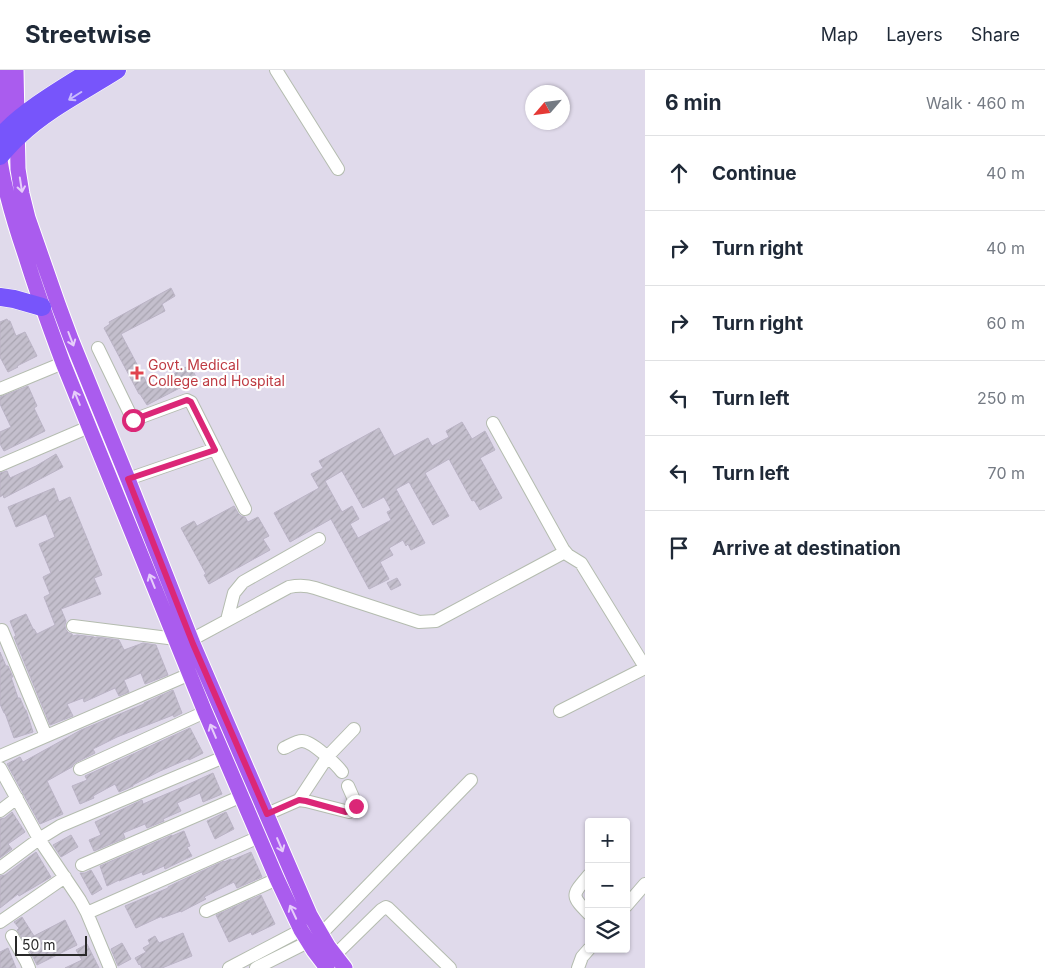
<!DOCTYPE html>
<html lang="en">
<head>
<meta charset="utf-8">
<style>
  :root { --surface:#fff; --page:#f6f6f7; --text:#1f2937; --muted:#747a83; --line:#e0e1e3 }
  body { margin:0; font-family:Inter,sans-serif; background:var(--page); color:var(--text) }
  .controls { position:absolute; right:15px; bottom:15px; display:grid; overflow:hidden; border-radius:5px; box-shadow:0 1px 4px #0004 }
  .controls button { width:45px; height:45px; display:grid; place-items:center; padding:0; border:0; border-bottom:1px solid var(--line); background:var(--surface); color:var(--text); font:25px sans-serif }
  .compass { position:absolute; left:525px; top:15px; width:45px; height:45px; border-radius:50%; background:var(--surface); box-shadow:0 1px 4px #0004; rotate:242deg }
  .scale { position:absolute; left:15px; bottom:12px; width:72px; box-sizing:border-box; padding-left:5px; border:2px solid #292929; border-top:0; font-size:14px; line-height:18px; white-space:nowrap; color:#292929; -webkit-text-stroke:4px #fff; paint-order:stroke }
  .stop { position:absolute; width:15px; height:15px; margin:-11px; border:4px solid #db2777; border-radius:50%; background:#fff }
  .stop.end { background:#db2777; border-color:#fff; box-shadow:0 1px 5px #0008 }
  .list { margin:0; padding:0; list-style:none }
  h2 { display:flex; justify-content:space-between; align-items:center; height:65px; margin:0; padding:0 20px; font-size:21px }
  h2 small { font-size:16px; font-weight:400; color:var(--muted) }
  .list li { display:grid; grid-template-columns:32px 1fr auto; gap:15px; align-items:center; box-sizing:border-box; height:75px; padding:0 20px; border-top:1px solid var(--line) }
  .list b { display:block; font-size:19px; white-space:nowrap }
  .list em { font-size:16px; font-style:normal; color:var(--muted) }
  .icon { flex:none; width:28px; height:28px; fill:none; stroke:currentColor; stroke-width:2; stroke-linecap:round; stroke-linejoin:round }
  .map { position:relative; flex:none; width:645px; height:898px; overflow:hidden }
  header { display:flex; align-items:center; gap:30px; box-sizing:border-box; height:70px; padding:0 25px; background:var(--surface); border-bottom:1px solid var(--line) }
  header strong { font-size:24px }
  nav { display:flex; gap:28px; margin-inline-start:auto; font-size:18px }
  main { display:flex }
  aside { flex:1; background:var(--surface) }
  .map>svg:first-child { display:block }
  .building { fill:url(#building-hatch); stroke:#bbb4c6; fill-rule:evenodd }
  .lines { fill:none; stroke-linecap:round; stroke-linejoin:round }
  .minor-casing { stroke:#b4bcaf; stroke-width:14 }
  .major-casing { stroke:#fff; stroke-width:17 }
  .highway-casing { stroke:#fff; stroke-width:19 }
  .minor { stroke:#fff; stroke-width:12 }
  .major { stroke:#aa5cee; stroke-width:15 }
  .highway { stroke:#7755fb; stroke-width:18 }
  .oneway { stroke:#c9bbfd }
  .oneway2 { stroke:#e6cefa }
  .route { stroke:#db2777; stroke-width:6 }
  .health-dot { fill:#e0444e; stroke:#fff; stroke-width:2 }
  .labels { text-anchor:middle; stroke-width:4.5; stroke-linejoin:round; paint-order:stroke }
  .health-label { font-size:14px; fill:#be3a42; stroke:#fff; text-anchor:start }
</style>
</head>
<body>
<header>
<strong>Streetwise</strong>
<nav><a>Map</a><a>Layers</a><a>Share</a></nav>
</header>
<main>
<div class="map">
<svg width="645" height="898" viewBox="0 0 645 898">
  <defs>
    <pattern id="building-hatch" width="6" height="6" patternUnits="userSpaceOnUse" patternTransform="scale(1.25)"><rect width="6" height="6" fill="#c4bfcd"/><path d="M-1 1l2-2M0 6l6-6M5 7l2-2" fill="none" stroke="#a8a4b0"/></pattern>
  </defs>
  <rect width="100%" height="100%" fill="#e0daeb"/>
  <path class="building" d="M171,218l4,8 -13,8 3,7 -44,23 28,53 41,-22 7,14 -50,26 -7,-11h-1l-35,-66 6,-4 -1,-2z
    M7,249l1,2h2l6,15 9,-4 12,24 -20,10 1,1 -10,5 -8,-15v-35z
    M28,316l9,20 -3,2 11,23 -41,20 -4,-7v-12l11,-5 -11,-23v-7z
    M462,352l10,17 13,-8 10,19 -15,8 22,40 -22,12 -6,-10 -2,1 -23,-42 -24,14 24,43 -16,9 -24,-43 -13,7 29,54 -14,7 -3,-6 -2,2 -3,-6 -14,8 4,7 -13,7 9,17 -20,10 -38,-70 -41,23 -16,-29 45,-25 -8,-14 12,-6 -4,-7 60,-33 15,28 34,-18 4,8 17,-9 -3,-6zM342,401l21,37 21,-11 7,13 -4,2 4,8 -33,18 -8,-14 9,-5 -7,-13 -10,6 -17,-31z
    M56,384l7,13 -59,31 -1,-3 -3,2v-24l7,-2 3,7 26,-12z
    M54,418l5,14 11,-5 32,78 -8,3 7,16 -40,15 5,12 -1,4 1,5 3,3 3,1 1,2 4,-1 17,2 1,1 2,-1 22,3 5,10 19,-7 13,2 12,30 -23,9 -4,-11 -17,7 5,12 -10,4 -4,-8 -31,14 -1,-4 -16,6 6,12 -23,9 -36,-88 2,-1 -6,-15 16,-7 7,15h1l3,5 18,-9 -11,-28 6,-3 -7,-17 8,-4 -12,-29 16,-7 -9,-23 -30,13 -8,-20z
    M234,436l4,7 3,3 4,1 3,5 10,-5 11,19 -6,3 7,11 -61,34 -5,-9 2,-1 -25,-46 13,-7 3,5z
    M397,508l4,7 -10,5 -4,-7z
    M0,582l6,14h2l5,11h-2l7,21h2l5,12h1l7,22 -19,6 -9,-25h-1l-4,-9z
    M173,620l9,23 -8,4 -1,-2 -56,22 -24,12 2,4 -18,9 -3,2 -2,3 -25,14 16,33 -23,10 -33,-60 13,-7 3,5 58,-32 63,-26v-1z
    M190,658l13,25 -14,7 -1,-1 -28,12 -27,14v1l-14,6 -4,-8 -22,12 1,2 -14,6 -8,-18 15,-6 -2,-4z
    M213,703l9,21 -19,8 -3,-9 -23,10 4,8 -18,8 1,2 -17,7 -2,-4 -22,9 2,5 -31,13 -5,-11 12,-5 -6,-13 47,-22 1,4 35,-15z
    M12,742l13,20 -17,12 4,5 -12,9v-39l5,-1z
    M226,742l8,17 -19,10 -8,-18z
    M184,761l6,15 -3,1 5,9 -27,13 -1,-3 -21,9 -1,-3 -23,9v-1l-12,6 -7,-20 72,-31v1z
    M71,765l7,12 -17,10 -8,-12z
    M36,782l15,25 -32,19 -1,-2 -18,14v-32l5,-1z
    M251,782l11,25 -25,11 -3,-6 -30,15 2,2 -25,13v-1l-19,7v-2l-26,12 -11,-22 43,-18v-1l10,-5 46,-21v1l7,-3 1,1z
    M91,800l11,19 -10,6 -12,-22h5z
    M261,825l14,29 -23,11 -1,-3 -22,10 -13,-27z
    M22,847l12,19 31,-16 12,25 -40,20 -4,-8 -16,-27 2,-2 -5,-6z
    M183,863l9,23 -30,12h-20l-2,-4 -1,1 -4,-7 11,-6 -3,-4 7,-4 -2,-4 7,-4 4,7z
    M122,873l9,16 -13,7 -7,-17z
    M87,874l12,24h-34l17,-8 -6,-10z
    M8,878l8,20h-16v-16z"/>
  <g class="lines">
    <defs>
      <path id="minor" d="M276,0l62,99
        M98,278l35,72 54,-20 4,2 54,107
        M0,319l63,-26
        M493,353l70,126 5,6 13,8 64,104
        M0,395l89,-38
        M128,409l87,-30
        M227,550l7,-27 9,-11 76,-43
        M73,556l103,13 15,1 98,-53c10,-2 17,-2 26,1l104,34 17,-1 129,-69
        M2,560l44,106
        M560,641l85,-43
        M284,678c5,-2 12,-7 18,-7 10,0 34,23 40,31
        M0,686l190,-82
        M0,698l39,71 41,61 7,13 23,55
        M80,699l125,-57
        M299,730l29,-44 26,-27
        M0,741l17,-13
        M267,744l32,-14 7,1 43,11 6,-4 1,-4 -8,-18
        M82,795l160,-69
        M0,798l39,-29 21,-13 164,-69
        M589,805c-17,20 -19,20 0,39
        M626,836l19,-22
        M206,841l71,-32
        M87,843l172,-76
        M0,852l65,-45
        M12,866l14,25 3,7
        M335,885l46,-45 5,-3 2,1 62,60
        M229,898l80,-42
        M256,898l52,-26 13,-8 150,-154
        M578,898l4,-11 7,-8"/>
      <path id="major" d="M2,0l2,62 -1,8
        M16,0l2,99 4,25 6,24 30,86 13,35 57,140 65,165 117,271 18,31 17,22
        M0,90c5,33 15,65 26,97 11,36 24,71 37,106l142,349 72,167 24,51 13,21 13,17"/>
      <path id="highway" d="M0,67c23,-26 63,-49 92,-67
        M0,86c6,-7 12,-14 19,-20 28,-27 65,-45 98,-66
        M0,227l14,2 28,8"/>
    </defs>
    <use href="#minor" class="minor-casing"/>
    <use href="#major" class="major-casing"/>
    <use href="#highway" class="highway-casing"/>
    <use href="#minor" class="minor"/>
    <use href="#major" class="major"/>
    <use href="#highway" class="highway"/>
  </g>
  <defs><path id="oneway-shaft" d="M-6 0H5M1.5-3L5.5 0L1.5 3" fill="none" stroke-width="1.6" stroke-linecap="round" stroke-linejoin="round" transform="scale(1.25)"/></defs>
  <use class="oneway" href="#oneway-shaft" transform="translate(75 26) rotate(148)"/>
  <g class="oneway2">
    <use href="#oneway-shaft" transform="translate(21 115) rotate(81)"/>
    <use href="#oneway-shaft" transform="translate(71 269) rotate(69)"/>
    <use href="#oneway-shaft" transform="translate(77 328) rotate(-112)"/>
    <use href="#oneway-shaft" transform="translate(152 511) rotate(-112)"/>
    <use href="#oneway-shaft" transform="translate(213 661) rotate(-113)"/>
    <use href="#oneway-shaft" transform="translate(280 775) rotate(67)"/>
    <use href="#oneway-shaft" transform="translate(293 842) rotate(-115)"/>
  </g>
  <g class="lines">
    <path class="route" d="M133,350l54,-20 4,2 24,48 -87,29 65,165 74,170 32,-14 7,1 40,11 6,-2 4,-4"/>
  </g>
  <path class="health-dot" d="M134.5 295.5h5v5h5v5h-5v5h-5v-5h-5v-5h5z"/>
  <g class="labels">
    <g class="health-label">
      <text x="148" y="300">Govt. Medical<tspan x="148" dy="16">College and Hospital</tspan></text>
    </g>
  </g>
</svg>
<div class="controls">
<button>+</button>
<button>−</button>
<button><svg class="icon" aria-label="layers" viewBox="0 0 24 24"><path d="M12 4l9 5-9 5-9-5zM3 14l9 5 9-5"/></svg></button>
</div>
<svg class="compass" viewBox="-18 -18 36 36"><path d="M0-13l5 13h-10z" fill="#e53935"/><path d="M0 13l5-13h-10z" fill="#747a83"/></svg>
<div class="scale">50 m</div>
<div class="stop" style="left:133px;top:350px"></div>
<div class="stop end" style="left:356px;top:736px"></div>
</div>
<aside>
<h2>6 min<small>Walk · 460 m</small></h2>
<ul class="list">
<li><svg class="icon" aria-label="ahead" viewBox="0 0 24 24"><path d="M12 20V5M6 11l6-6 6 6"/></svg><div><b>Continue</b></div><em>40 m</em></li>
<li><svg class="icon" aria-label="right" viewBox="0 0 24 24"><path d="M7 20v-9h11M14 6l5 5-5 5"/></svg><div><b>Turn right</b></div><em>40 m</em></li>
<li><svg class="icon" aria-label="right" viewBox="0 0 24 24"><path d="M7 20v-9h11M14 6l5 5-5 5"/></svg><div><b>Turn right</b></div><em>60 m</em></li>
<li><svg class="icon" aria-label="left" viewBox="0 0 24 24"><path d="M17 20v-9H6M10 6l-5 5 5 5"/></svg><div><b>Turn left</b></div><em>250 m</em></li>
<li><svg class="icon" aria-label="left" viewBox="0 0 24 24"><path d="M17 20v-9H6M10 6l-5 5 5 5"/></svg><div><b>Turn left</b></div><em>70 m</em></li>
<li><svg class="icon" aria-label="arrive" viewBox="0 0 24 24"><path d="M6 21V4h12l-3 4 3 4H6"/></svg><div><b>Arrive at destination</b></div></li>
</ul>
</aside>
</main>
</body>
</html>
